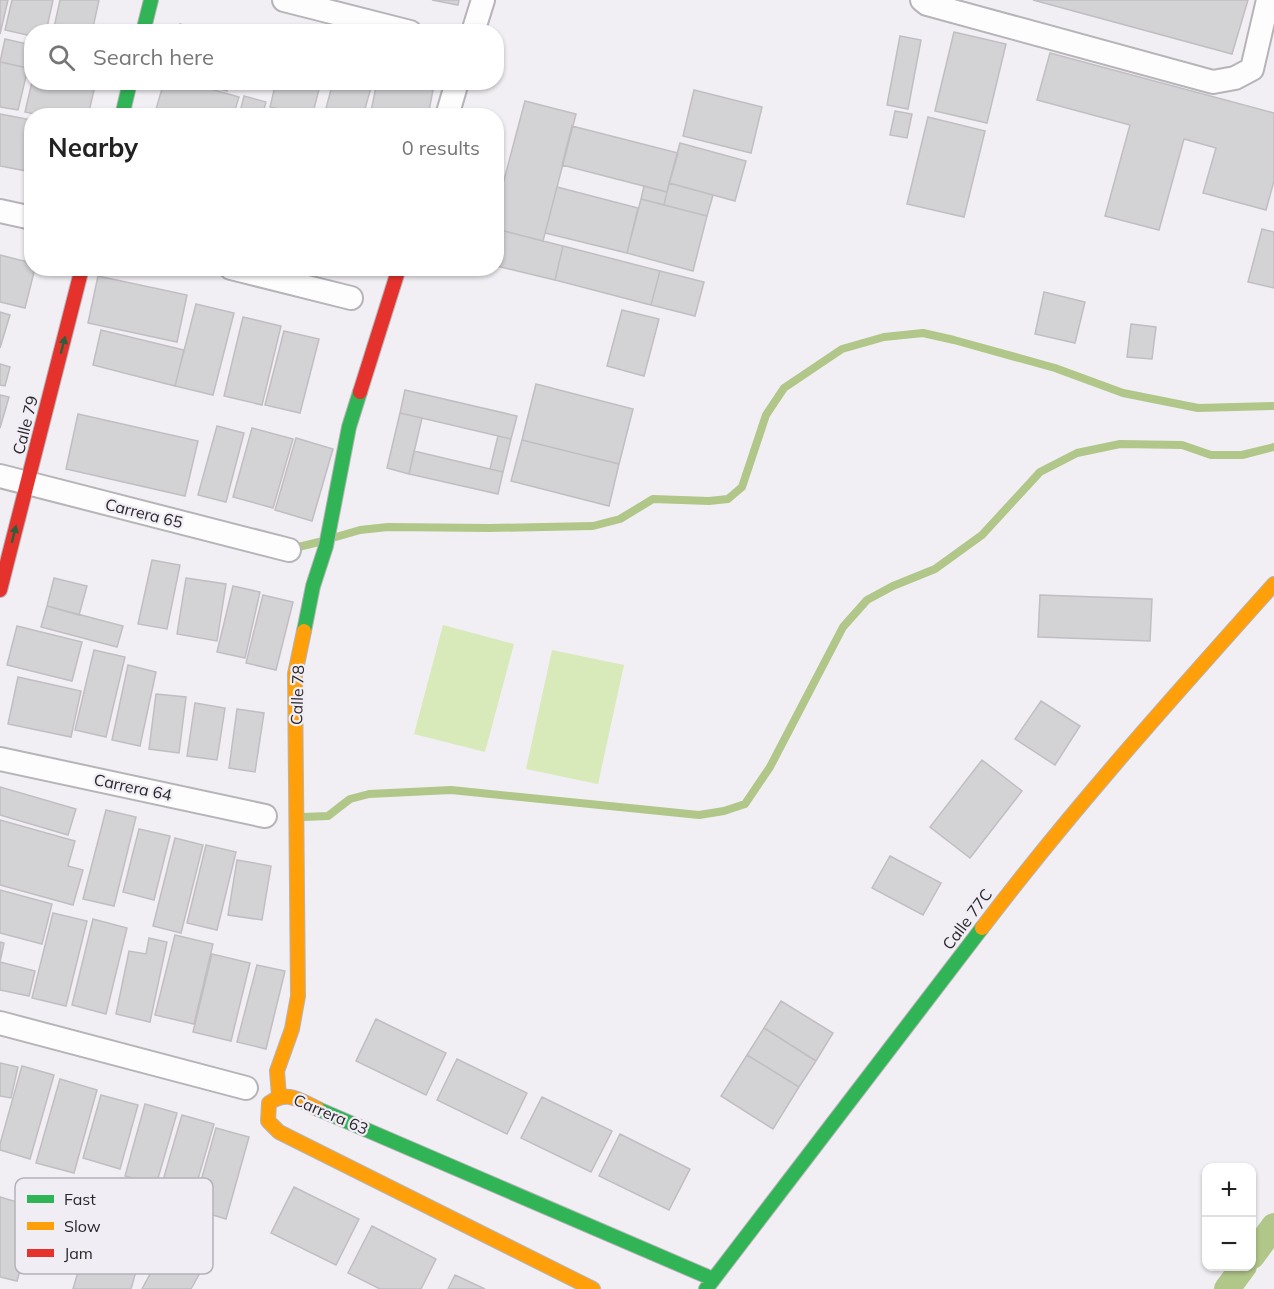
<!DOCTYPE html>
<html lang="en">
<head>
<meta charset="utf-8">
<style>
  :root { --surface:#fff; --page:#f2f2f2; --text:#222; --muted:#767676; --line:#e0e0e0 }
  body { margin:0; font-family:Mulish,sans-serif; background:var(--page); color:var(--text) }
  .controls { position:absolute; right:18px; bottom:18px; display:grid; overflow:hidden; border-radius:12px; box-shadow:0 2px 4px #0004 }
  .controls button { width:54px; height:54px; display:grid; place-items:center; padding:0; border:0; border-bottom:2px solid var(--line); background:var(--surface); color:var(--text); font:30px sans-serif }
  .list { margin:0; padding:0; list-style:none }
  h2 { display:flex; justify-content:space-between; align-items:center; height:78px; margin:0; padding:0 24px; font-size:26px }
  h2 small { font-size:20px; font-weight:400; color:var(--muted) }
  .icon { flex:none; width:33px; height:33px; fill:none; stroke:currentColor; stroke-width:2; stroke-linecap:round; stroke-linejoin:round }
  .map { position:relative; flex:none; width:1274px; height:1289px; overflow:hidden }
  .search { position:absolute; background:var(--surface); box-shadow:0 2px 4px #0004; left:24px; top:24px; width:480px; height:66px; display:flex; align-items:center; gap:15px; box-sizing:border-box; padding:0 21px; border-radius:24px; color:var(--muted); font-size:22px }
  .panel { position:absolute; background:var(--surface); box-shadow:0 2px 4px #0004; left:24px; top:108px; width:480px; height:168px; border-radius:24px }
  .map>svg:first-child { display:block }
  .green { fill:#d8e9ba }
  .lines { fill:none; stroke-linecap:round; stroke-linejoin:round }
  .stream { stroke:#b1c689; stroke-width:8 }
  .canal { stroke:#b1c689; stroke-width:26 }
  .building { fill:#d3d2d5; stroke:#c0bec2; stroke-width:1.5 }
  .street-casing { stroke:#b6b4b8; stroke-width:26 }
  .fast-casing { stroke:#b6b4b8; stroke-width:16 }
  .slow-casing { stroke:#b6b4b8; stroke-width:16 }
  .jam-casing { stroke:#b6b4b8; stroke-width:16 }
  .street { stroke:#fdfdfd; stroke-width:22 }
  .fast { stroke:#30b455; stroke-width:14 }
  .slow { stroke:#ff9f0a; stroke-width:14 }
  .jam { stroke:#e5322d; stroke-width:14 }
  .oneway { fill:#2c5f3b }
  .labels { text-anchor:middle; stroke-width:4.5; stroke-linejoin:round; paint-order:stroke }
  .street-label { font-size:16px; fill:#29272a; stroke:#f0edf5 }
  .key { fill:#f0edf5; stroke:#b4b2b8; stroke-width:1.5 }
  .key-label { font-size:16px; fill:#29272a }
</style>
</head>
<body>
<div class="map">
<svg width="1274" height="1289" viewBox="0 0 1274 1289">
  <rect width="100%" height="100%" fill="#f1eff3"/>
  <path class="green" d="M443,625l71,19 -29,108 -71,-18z
    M552,650l72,15 -26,119 -72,-15z"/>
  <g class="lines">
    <path class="stream" d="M336,537l24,-7 28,-3 102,1 103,-2 27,-7 33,-20 56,2 19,-2 14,-12 24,-72 18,-27 58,-39 42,-12 39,-4 31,7 101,28 68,25 75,15 76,-2
      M290,549l29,-7
      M303,817l25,-1 22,-17 19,-5 82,-4 248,25 25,-4 21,-7 25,-37 73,-140 24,-27 26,-14 42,-17 47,-34 58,-63 37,-19 43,-9 62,1 29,10h31l32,-8"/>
    <path class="canal" d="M1252,1256l22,-30
      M1227,1289l17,-23"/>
  </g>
  <path class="building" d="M0,0h8l-8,34z
    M12,0h41l-7,32h-14v4l-27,-6z
    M60,0h39l-7,32h-39z
    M432,0h27l-1,5z
    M1033,0h215l-16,54z
    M180,24l29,8h-31z
    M954,32l52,12 -19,79 -52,-12z
    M900,36l21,4 -13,69 -21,-4z
    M5,39l27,6 -4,23 -28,-6z
    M1050,53l224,60v68l-8,29 -63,-17 13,-45 -32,-9 -25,91 -54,-14 25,-91 -93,-25z
    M0,62l28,6 -10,42 -18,-3z
    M32,82h27l35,8 -6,26h-45l-18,-4z
    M164,82h22l53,15 -6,19h-79z
    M196,82h33l-2,9z
    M276,82h45l-9,34 -42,-9z
    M333,82l39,2 -9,32h-39z
    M377,82h24l32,8 -5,26h-58z
    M694,90l68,17 -11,46 -68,-17z
    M244,96l22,6 -4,14h-23z
    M525,101l51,13 -33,127 -47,-12v-19z
    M895,111l17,3 -5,24 -17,-3z
    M0,114l32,6v52l-32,-6z
    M928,117l57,14 -21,86 -57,-13z
    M572,126l106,27 -11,39 -105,-27z
    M680,143l66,18 -11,40 -66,-18z
    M669,183l44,12 -6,21 -43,-11z
    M644,186l23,6 -3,13 -23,-6z
    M557,187l81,21 -11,45 -82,-20z
    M641,199l66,17 -14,55 -66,-18z
    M496,229l67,17 -8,34 -59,-14z
    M1262,229l12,3v56l-26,-6z
    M563,246l97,25 -9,34 -96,-25z
    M0,255l32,8v5h3l-10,40 -25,-6z
    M660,271l44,11 -9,34 -44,-11z
    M98,276l89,19 -10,47 -89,-19z
    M1044,292l41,10 -10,41 -40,-9z
    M196,304l38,9 -21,82 -38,-9z
    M622,310l37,9 -15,57 -37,-10z
    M0,312l10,3 -10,33z
    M243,317l38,9 -19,79 -38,-9z
    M1131,324l25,3 -4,32 -25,-2z
    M101,330l83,20 -9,36 -82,-21z
    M284,331l35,8 -19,74 -35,-8z
    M0,364l10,3 -5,19 -5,-1z
    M536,384l97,25 -14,55 -97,-24z
    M405,390l112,26 -6,23 -111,-26z
    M0,395l9,2 -9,31z
    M400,413l22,5 -13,56 -22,-6z
    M78,414l120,27 -13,55 -119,-27z
    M217,426l27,7 -18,69 -28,-7z
    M252,428l41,11 -20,69 -40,-11z
    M498,436l13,3 -8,33 -13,-3z
    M296,438l37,11 -21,72 -37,-11z
    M522,440l97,24 -10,42 -98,-25z
    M414,451l89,21 -5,22 -89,-20z
    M152,560l28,5 -13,64 -29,-5z
    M54,578l33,8 -8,29 -32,-9z
    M186,578l40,6 -9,57 -40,-7z
    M233,586l27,6 -15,66 -28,-6z
    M263,595l30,7 -17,68 -30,-7z
    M1040,595l112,4 -2,42 -112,-4z
    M47,606l76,20 -6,21 -76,-20z
    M17,626l65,16 -10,39 -65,-16z
    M94,650l31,7 -19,80 -31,-7z
    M128,665l28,7 -16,74 -28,-6z
    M18,677l63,14 -10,46 -63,-13z
    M156,694l30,3 -7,56 -30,-4z
    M1041,701l39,25 -25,39 -40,-26z
    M195,703l30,5 -8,52 -30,-4z
    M237,709l27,4 -9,59 -26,-4z
    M982,760l40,31 -52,67 -40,-31z
    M0,787l76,22 -8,26 -68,-20z
    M106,810l30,7 -22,89 -31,-7z
    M0,820l75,21 -7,25 15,4 -10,35 -73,-20z
    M139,829l31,7 -16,64 -31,-8z
    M175,838l28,7 -22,88 -28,-7z
    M206,845l30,7 -19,78 -30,-7z
    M890,856l51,27 -18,32 -51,-27z
    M237,860l34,6 -9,54 -34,-5z
    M0,890l52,14 -10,40 -42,-11z
    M53,913l34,8 -21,85 -34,-8z
    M93,919l34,9 -21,86 -34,-9z
    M175,935l38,9 -19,80 -39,-9z
    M149,938l18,4 -17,80 -34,-8 13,-63 17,3z
    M0,942l4,1 -4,19 35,9 -6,25 -29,-6z
    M212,954l38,9 -19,78 -38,-9z
    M257,965l28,6 -19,78 -29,-7z
    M781,1001l52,32 -17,28 -52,-33z
    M376,1019l70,34 -20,42 -70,-34z
    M764,1028l52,33 -17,26 -52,-32z
    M747,1055l52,32 -26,42 -52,-33z
    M457,1059l70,34 -20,41 -70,-34z
    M0,1063l18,4 -7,31 -11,-2z
    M22,1066l32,9 -24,84 -30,-9v-6z
    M60,1079l37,11 -23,83 -38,-10z
    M101,1095l37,10 -18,64 -37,-11z
    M542,1097l70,34 -21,41 -70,-34z
    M145,1104l32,9 -21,72 -31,-9z
    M182,1115l32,9 -23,79 -32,-9z
    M216,1128l33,9 -23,82 -33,-10z
    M620,1134l70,35 -21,41 -70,-34z
    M294,1187l65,32 -23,46 -65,-32z
    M0,1197l37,11 -20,73 -17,-4z
    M97,1206l53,15 -19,68h-58z
    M372,1226l64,33 -15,30h-41l-32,-16z
    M163,1250l38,21 -10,18h-49z
    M455,1275l30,14h-37z"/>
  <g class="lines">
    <defs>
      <path id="street" d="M284,0l126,32
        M922,0l5,4 286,78 22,-4 17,-9 16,-69
        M473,32l10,-32
        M447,116l10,-34
        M0,211l32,7
        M231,268l120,30
        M0,476l289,74
        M0,759l265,57
        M0,1023l246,65"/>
      <path id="fast" d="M143,32l8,-32
        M122,116l8,-34
        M304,631l9,-45 13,-40 23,-119 11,-35
        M318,1109l395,170
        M706,1289l276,-361"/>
      <path id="slow" d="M982,928c91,-120 192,-232 292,-344
        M279,1096l-2,-25 15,-42 6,-33 -3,-322 9,-43
        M318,1109c-19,-9 -30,-19 -49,-6l-1,18 11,11 314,157"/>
      <path id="jam" d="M360,392l39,-124
        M0,590l82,-322"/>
    </defs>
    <use href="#street" class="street-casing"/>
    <use href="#fast" class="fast-casing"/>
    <use href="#slow" class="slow-casing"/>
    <use href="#jam" class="jam-casing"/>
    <use href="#street" class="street"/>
    <use href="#fast" class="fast"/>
    <use href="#slow" class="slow"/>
    <use href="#jam" class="jam"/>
  </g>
  <defs><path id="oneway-solid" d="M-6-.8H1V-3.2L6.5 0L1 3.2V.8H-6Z" transform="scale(1.5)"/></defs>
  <g class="oneway">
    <use href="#oneway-solid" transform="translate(63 345) rotate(-76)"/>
    <use href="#oneway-solid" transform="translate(14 534) rotate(-76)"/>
  </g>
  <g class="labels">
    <g class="street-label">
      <text transform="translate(25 425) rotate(-76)" y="6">Calle 79</text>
      <text transform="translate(144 513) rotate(14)" y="6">Carrera 65</text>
      <text transform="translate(297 695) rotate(-88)" y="6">Calle 78</text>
      <text transform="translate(133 787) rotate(12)" y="6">Carrera 64</text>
      <text transform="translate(967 919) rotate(-53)" y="6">Calle 77C</text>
      <text transform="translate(331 1114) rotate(23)" y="6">Carrera 63</text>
    </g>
  </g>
  <rect x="15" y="1178" width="198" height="96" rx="9" class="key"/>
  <rect x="27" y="1195" width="27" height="8" fill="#30b455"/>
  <rect x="27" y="1222" width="27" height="8" fill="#ff9f0a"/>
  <rect x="27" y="1249" width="27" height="8" fill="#e5322d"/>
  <g class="key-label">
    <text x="64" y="1205">Fast</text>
    <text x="64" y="1232">Slow</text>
    <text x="64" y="1259">Jam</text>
  </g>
</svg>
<div class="controls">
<button>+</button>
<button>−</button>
</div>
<div class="search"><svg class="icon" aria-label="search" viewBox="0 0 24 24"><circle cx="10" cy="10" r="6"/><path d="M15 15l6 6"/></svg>Search here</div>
<section class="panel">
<h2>Nearby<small>0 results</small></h2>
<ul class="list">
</ul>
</section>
</div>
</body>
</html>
